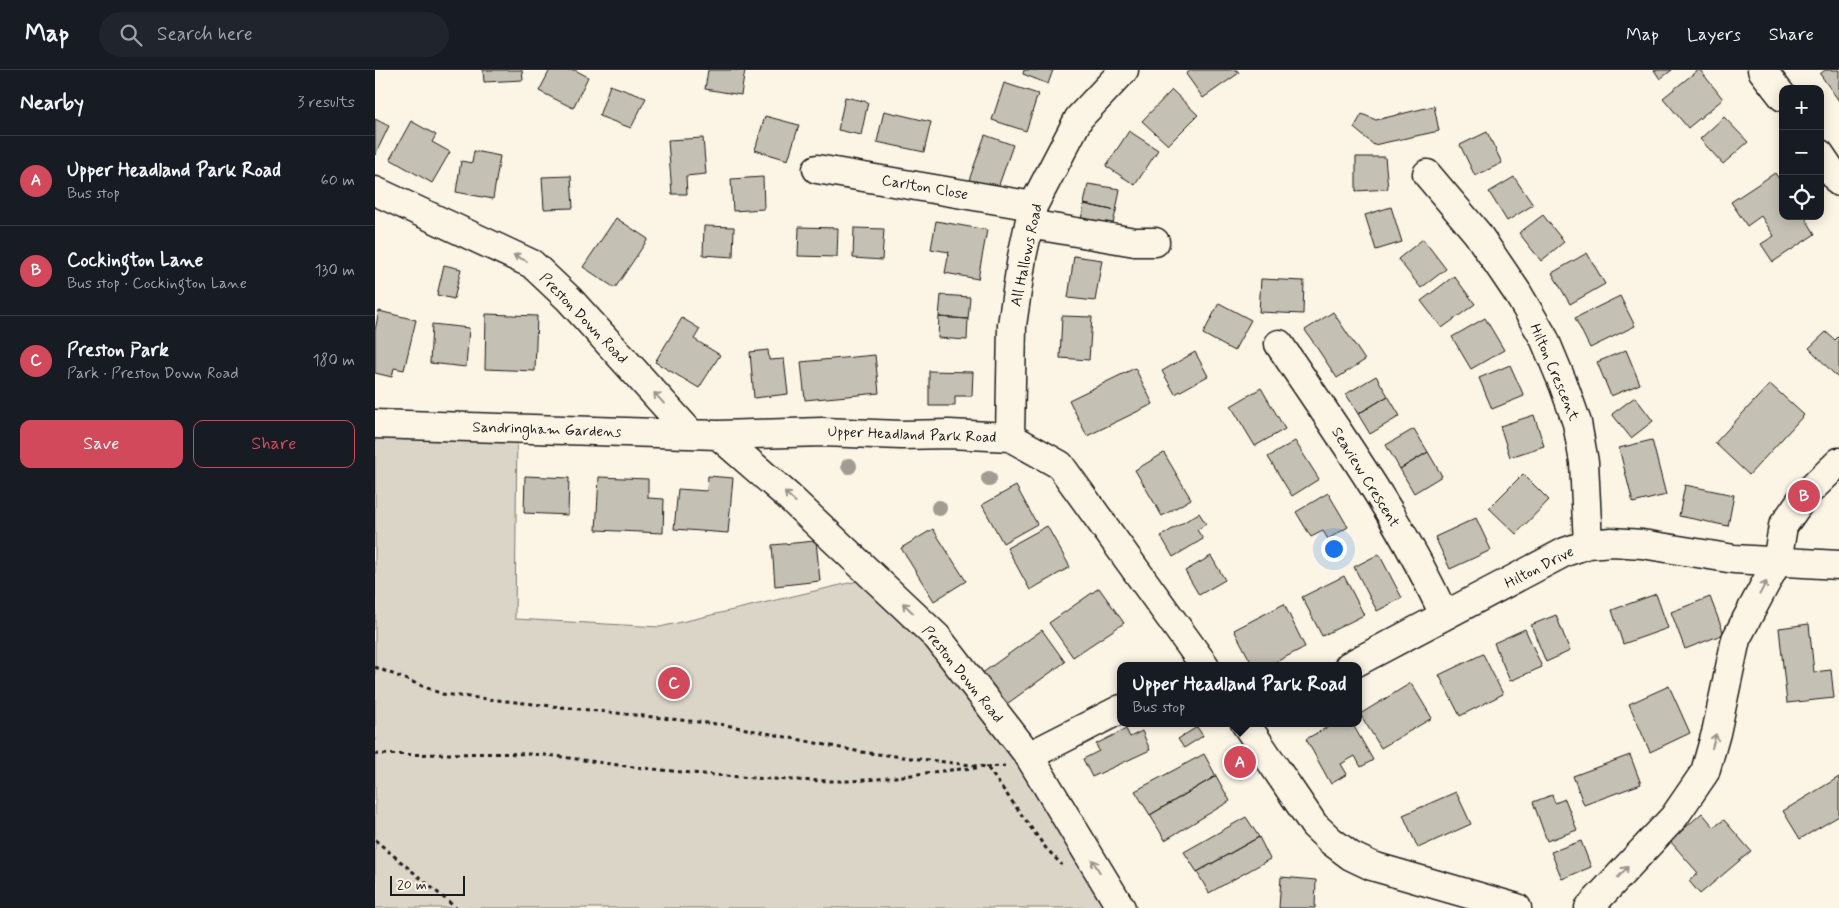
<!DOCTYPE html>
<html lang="en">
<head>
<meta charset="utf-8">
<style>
  :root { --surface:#171b24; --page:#20242c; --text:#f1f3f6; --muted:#9ea1a6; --line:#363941; --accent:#d1495b }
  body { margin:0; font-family:Mynerve,sans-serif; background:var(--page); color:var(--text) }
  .controls { position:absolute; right:15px; top:15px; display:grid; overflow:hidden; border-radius:10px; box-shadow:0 2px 12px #0003 }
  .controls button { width:45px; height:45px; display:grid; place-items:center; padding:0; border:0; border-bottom:1px solid var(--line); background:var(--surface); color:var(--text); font:25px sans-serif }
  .scale { position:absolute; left:15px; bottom:12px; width:75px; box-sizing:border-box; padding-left:5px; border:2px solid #1c1c1c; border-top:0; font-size:14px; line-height:18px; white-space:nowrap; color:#1c1c1c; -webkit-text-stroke:4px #fcf5e5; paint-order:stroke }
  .you { position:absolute; left:958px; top:478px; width:18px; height:18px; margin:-12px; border:4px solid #fff; border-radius:50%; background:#1a73e8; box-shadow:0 0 0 8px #1a73e833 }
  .badge { display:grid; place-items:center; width:32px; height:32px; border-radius:50%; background:var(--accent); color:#fff; font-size:16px; font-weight:700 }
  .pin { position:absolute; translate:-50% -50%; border:2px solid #fff; box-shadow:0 1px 5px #0006 }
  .popup { position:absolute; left:742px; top:592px; width:245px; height:65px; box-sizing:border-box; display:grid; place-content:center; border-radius:10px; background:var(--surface); filter:drop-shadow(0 1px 4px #0005); font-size:16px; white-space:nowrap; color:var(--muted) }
  .popup b { font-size:19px; color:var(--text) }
  .popup::after { content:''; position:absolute; left:50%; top:100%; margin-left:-10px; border:10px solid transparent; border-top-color:var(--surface) }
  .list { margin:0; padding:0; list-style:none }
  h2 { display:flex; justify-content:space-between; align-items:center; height:65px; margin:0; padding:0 20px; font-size:21px }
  h2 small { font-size:16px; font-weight:400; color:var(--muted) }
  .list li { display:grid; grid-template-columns:32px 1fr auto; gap:15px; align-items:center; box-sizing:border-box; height:90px; padding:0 20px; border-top:1px solid var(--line) }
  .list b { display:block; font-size:19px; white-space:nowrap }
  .list p { margin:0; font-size:16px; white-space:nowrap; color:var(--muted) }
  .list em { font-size:16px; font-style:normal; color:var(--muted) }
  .actions { display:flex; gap:10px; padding:15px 20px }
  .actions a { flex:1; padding:11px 0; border:1px solid var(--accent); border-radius:10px; text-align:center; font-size:18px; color:var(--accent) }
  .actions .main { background:var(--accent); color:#fff }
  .icon { flex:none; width:28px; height:28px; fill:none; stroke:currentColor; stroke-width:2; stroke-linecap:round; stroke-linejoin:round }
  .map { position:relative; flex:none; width:1464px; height:838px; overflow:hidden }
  header { display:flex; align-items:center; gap:30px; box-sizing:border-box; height:70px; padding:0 25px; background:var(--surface); border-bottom:1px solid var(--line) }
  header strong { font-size:24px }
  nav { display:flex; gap:28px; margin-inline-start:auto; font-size:18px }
  .search { width:350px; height:45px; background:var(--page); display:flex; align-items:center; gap:12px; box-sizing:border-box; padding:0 18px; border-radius:28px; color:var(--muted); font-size:19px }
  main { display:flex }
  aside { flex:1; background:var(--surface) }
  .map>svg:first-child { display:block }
  .green { fill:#dbd5c8; stroke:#7c7872 }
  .building { fill:#c4c0b3; stroke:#1c1c1c }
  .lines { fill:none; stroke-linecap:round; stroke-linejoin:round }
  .minor-casing { stroke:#1c1c1c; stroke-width:31 }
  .path { stroke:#1c1c1c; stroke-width:3; stroke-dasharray:4 4; stroke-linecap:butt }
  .minor { stroke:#fcf5e5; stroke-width:28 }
  .tree { fill:#a09c93 }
  .oneway { stroke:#97938b }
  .labels { text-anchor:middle; stroke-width:4; stroke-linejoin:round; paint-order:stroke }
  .street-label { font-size:15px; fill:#1c1c1c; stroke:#fcf5e5 }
</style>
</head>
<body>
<header>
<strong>Map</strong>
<div class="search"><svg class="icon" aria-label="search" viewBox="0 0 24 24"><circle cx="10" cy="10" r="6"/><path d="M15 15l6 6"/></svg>Search here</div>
<nav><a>Map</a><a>Layers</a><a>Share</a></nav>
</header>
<main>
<aside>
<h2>Nearby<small>3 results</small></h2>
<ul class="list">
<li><span class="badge">A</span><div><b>Upper Headland Park Road</b><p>Bus stop</p></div><em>60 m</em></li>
<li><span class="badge">B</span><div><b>Cockington Lane</b><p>Bus stop · Cockington Lane</p></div><em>130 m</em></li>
<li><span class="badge">C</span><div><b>Preston Park</b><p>Park · Preston Down Road</p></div><em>180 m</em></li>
</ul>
<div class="actions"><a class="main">Save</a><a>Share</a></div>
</aside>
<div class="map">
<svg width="1464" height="838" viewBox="0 0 1464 838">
  <rect width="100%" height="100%" fill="#fcf5e5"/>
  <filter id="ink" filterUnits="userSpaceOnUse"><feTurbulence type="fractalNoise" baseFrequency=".02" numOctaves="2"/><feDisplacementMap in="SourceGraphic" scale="10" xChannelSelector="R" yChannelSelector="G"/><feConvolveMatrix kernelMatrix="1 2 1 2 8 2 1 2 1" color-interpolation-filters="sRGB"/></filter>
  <g filter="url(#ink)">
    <path class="green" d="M0,354l142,4 -2,191 145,8 215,-50 62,60 182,268 -17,3h-727z"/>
    <path class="building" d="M108,0h39l1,10 -39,2z
      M175,0h25l13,7 -15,31 -34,-17z
      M333,0h37l-4,25 -36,-6z
      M649,0h29l-5,14 -25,-10z
      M816,0h46l2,3 -36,25 -17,-24z
      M1279,0h18l-12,9z
      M1323,0h2l23,29 -35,29 -25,-30z
      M1450,0h14v31l-19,-27z
      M629,13l34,11 -12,37 -34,-11z
      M235,15l36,13 -15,30 -32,-12z
      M797,20l26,25 -30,30 -26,-24z
      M470,27l23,5 -7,33 -23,-5z
      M1059,36l5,25 -65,14 -20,-17 8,-14 14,6z
      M509,41l47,11 -7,30 -47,-10z
      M390,46l34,9 -11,35 -33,-10z
      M1349,47l24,25 -25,22 -23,-25z
      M0,49l14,7 -14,29z
      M36,51l25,14 -4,7 18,10 -18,31 -42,-24z
      M754,61l29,19 -23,35 -29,-19z
      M1112,62l15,31 -27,13 -15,-31z
      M610,65l28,10 -18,51 -28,-10z
      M328,68l3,36 -20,2 1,18h-15l-4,-54z
      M99,81l26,5 -7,43 -37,-7 5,-31 11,2z
      M981,87h29l3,32 -32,2z
      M1400,103l8,12v31h21l11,18 -42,28 -12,-18 13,-8 -13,-20 -14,10 -16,-24z
      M196,106l2,32 -29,1 -2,-32z
      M388,107l1,32 -31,2 -2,-32z
      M1139,107l19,28 -26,16 -18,-29z
      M713,114l32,5 -4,22 -32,-7z
      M709,134l32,7 -5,20 -31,-6z
      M1016,137l11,35 -26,8 -11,-35z
      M1168,145l21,27 -23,19 -22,-28z
      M241,148l32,21 -33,49 -32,-21z
      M561,151l51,9 -9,49 -33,-6 4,-21 -18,-3z
      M329,156l30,1 -1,30 -30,-2z
      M424,157l39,1 -1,29 -39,-1z
      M479,158l30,1 -2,31 -29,-2z
      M1048,169l23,30 -25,19 -23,-29z
      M1212,183l18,31 -35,20 -18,-31z
      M699,186l28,4 -7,41 -27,-3z
      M69,195l17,4 -7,30 -17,-4z
      M1079,206l21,28 -33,24 -21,-27z
      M886,209l43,2 -1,33 -44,-2z
      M566,225l29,2 -2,22 -29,-2z
      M1245,226l15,30 -45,22 -15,-30z
      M844,233l32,17 -17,31 -31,-17z
      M4,241l37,9 -12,50 -10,-2 -2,9 -17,-4v-43z
      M958,242l32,48 -28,18 -32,-48z
      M111,244l51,2 -2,55 -50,-2z
      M687,246l30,1 -3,43 -29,-2z
      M564,247l29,2 -1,21 -29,-2z
      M307,248l18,11 -6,10 26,16 -21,33 -44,-26z
      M1110,248l19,32 -33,19 -19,-32z
      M57,254l37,4 -3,39 -36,-4z
      M1451,262l9,8 4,-4v43l-30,-31z
      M393,280l1,10 15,-1 4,35 -34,4 -4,-46z
      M1251,280l14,34 -29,12 -14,-34z
      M820,282l13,24 -33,18 -13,-23z
      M500,285l4,38 -74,7 -4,-38z
      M1135,295l14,31 -32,13 -13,-31z
      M760,298l18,36 -66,32 -18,-36z
      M554,301l44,1 -1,24h-17v10h-26z
      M1001,306l12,20 -30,18 -12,-20z
      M1395,314l34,31 -55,60 -34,-32z
      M886,318l24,41 -30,17 -24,-40z
      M1013,326l12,20 -30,18 -12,-20z
      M1260,327l18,24 -22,17 -19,-24z
      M1159,345l10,31 -34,11 -10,-31z
      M1039,359l14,23 -28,17 -14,-24z
      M1277,370l14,55 -33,8 -14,-55z
      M920,371l24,38 -27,17 -24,-39z
      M1053,382l14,24 -28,17 -14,-24z
      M789,383l27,46 -29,17 -27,-46z
      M1148,404l26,26 -33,34 -27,-26z
      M150,406l44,2 -1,37 -44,-2z
      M333,406l25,2 -5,55 -54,-4 4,-40 29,2z
      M224,407l49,2v19l16,1 -1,34 -67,-3z
      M1310,415l49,10 -6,31 -49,-10z
      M641,416l21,38 -34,19 -21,-38z
      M953,423l20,34 -20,12 -5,-8 -12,6 -15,-25z
      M824,443l7,11 -9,6 6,9 -30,18 -12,-21z
      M1101,448l15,32 -41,19 -15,-32z
      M672,456l23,41 -40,23 -23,-42z
      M558,459l33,52 -32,20 -33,-53z
      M441,471l4,40 -45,5 -3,-41z
      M1004,484l23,44 -25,13 -23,-44z
      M836,486l14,24 -26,15 -14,-24z
      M969,506l20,39 -42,21 -20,-39z
      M724,518l25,35 -51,34 -24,-34z
      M1281,524l12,34 -45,16 -11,-34z
      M1335,527l14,37 -39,15 -14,-37z
      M909,534l21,43 -37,19h-15l-19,-36z
      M1181,545l14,36 -24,11 -15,-37z
      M1434,554l5,48 17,-2 3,28 -47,5 -8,-75z
      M1150,559l17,38 -32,14 -16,-38z
      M667,560l23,32 -61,44 -23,-32z
      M1108,584l20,40 -43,22 -21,-41z
      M1036,613l21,35 -51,30 -21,-34z
      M1294,616l21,47 -40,19 -21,-48z
      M960,653h17l21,37 -12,7 -6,-11 -14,8 6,10 -16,10 -25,-45z
      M822,657l6,9 -19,12 -6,-9z
      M751,659l4,8 12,-6 8,19 -58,27 -9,-18 16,-8 -3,-7z
      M829,684l12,22 -66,39 -15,-24z
      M1255,685l11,29 -57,21 -11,-29z
      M841,706l14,25 -65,39 -15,-25z
      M1464,707v39l-39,23 -17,-28z
      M1081,722l15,32 -53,24 -15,-33z
      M1177,725l3,8 10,-4 12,31 -30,11 -14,-39z
      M1327,743l12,14 10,-7 27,31 -51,43 -11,-13 9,-8 -28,-32z
      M871,747l13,20 -62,35 -13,-20z
      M884,767l11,22 -61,34 -12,-21z
      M1206,771l10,26 -29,12 -11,-27z
      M906,807l35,3 -1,28h-36z"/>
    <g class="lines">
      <defs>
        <path id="minor" d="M1387,0l21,27
          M1445,84l19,28
          M442,99l216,37
          M1052,104l50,59 40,59 27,46 20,48 13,37 7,39 4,82
          M0,121l157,73 37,35 122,135
          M654,154l106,18h20
          M904,274c59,88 121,174 165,271
          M0,354l343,11 104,-3 79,3 48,-1 61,3 50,28 145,201
          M343,365l70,61 149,141 92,119 92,152
          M635,367l2,-112 10,-68 11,-51 46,-88 45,-48
          M974,596l216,-114 23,-8 24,-2 30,2 92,15 105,6
          M870,653l69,102 17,16 20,15 21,10 145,42
          M654,686l92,-47
          M1214,838l85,-91 31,-45 11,-39 20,-94 41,-77 6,-36 21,-30 35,-34"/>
      </defs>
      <use href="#minor" class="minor-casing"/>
      <path class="path" d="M0,597l67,27 284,31 135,27 126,15 58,80 17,18
        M0,684c57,2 113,-3 170,1 30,3 60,9 90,12 70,8 140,14 211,14 44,-1 87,-11 131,-13
        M611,697l19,-1
        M0,770l81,68"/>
      <use href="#minor" class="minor"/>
    </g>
    <g class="tree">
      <circle cx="474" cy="396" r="8"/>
      <circle cx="614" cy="409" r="8"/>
      <circle cx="564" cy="438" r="8"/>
    </g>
    <defs><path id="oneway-shaft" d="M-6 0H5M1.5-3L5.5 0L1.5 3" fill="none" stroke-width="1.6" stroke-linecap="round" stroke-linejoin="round" transform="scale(1.25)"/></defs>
    <g class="oneway">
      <use href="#oneway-shaft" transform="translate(145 188) rotate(-155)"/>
      <use href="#oneway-shaft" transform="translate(284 328) rotate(-132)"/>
      <use href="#oneway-shaft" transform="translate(415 427) rotate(-138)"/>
      <use href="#oneway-shaft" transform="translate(1388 518) rotate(-62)"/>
      <use href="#oneway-shaft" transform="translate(533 538) rotate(-136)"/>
      <use href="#oneway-shaft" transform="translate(1339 671) rotate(-74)"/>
      <use href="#oneway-shaft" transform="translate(721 796) rotate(-121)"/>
      <use href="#oneway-shaft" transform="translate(1248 802) rotate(-47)"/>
    </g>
  </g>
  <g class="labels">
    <g class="street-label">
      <text transform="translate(550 117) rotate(10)" y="5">Carlton Close</text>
      <text transform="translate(651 185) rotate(-78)" y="5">All Hallows Road</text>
      <text transform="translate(209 248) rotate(46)" y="5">Preston Down Road</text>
      <text transform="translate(1180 302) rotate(67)" y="5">Hilton Crescent</text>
      <text transform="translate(172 359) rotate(2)" y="5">Sandringham Gardens</text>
      <text transform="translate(537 364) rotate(2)" y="5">Upper Headland Park Road</text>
      <text transform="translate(991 407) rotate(58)" y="5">Seaview Crescent</text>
      <text transform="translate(1164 497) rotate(-27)" y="5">Hilton Drive</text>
      <text transform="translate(588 604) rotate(51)" y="5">Preston Down Road</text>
    </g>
  </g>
</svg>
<div class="controls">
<button>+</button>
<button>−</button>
<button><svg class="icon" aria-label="locate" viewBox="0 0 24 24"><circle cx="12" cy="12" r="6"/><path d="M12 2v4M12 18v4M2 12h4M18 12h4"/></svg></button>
</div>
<div class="scale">20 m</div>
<div class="you"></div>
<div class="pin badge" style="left:865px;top:692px">A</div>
<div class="popup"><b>Upper Headland Park Road</b>Bus stop</div>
<div class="pin badge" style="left:1429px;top:426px">B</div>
<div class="pin badge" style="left:299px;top:613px">C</div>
</div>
</main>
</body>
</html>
